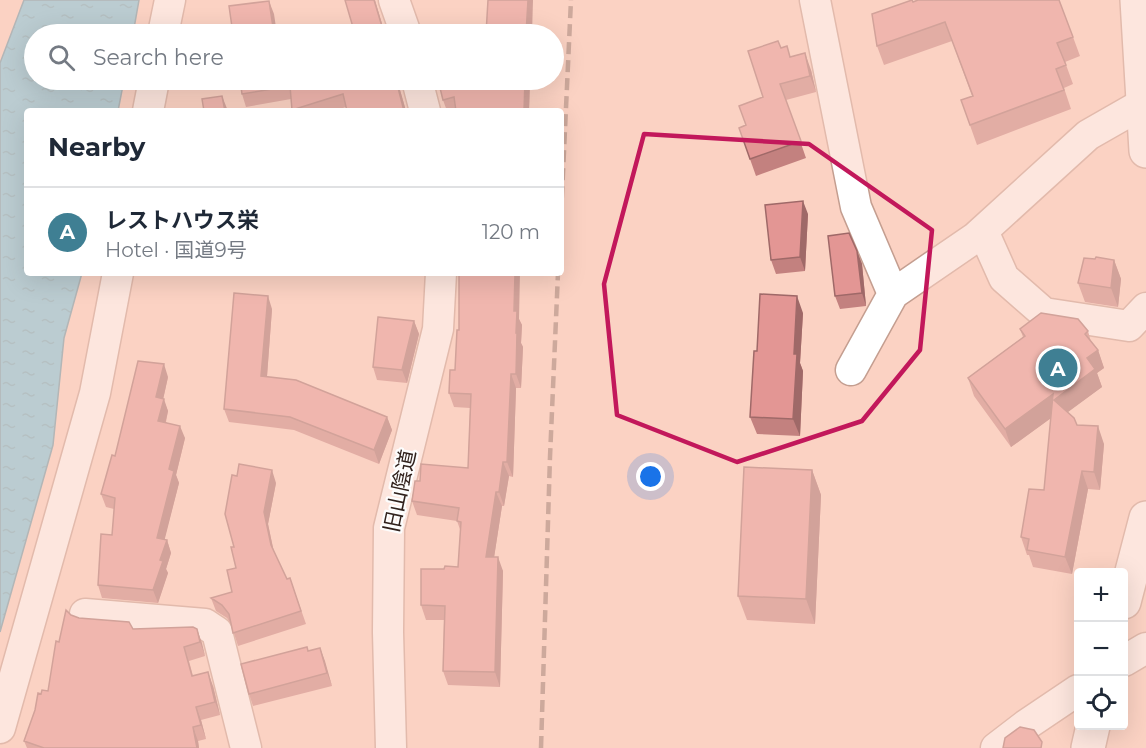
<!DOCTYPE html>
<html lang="en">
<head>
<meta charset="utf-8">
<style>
  :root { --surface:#fff; --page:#f2f2f3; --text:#1f2937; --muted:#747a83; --line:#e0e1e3; --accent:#3f7f93 }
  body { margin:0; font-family:Montserrat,"Noto Sans JP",sans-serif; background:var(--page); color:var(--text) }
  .controls { position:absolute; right:18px; bottom:18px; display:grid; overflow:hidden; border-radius:6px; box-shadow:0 6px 24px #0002 }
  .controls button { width:54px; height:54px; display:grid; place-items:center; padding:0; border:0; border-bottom:2px solid var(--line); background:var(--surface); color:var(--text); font:30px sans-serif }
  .you { position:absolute; left:651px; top:477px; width:21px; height:21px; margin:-15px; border:4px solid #fff; border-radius:50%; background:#1a73e8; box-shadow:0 0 0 9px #1a73e833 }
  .badge { display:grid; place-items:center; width:39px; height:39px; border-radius:50%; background:var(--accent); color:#fff; font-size:20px; font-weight:700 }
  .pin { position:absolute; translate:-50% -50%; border:3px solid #fff; box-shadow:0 2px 6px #0006 }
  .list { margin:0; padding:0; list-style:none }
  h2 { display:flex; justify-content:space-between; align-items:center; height:78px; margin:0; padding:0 24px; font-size:26px }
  h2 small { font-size:20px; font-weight:400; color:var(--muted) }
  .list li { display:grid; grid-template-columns:39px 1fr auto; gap:18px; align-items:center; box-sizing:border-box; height:90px; padding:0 24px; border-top:2px solid var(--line) }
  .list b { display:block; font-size:22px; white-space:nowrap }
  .list p { margin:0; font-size:20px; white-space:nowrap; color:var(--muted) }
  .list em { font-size:20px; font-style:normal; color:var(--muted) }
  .icon { flex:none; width:33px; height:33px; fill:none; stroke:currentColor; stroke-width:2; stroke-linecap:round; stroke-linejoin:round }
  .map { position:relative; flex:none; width:1146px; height:748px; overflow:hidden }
  .search { position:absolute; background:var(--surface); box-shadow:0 6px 24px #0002; left:24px; top:24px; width:540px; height:66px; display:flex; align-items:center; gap:15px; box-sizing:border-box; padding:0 21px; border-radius:33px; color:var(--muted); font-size:22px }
  .panel { position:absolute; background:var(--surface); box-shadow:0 6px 24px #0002; left:24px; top:108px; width:540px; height:168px; border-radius:6px }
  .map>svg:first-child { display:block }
  .water { fill:url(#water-ripples); stroke:#5b94a7; stroke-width:1.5 }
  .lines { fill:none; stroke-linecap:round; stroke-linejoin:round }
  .minor-casing { stroke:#c49e90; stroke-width:33 }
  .major-casing { stroke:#c49e90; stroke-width:36 }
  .highway-casing { stroke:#c49e90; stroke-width:36 }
  .minor { stroke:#fff; stroke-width:30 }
  .major { stroke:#fff; stroke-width:33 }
  .highway { stroke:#fff; stroke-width:33 }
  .rail { stroke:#94786e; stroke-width:4.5; stroke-dasharray:12 6; stroke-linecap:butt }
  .wall { fill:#c3817f }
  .shaded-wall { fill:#9f6968 }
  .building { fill:#e39694; stroke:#9f6968; stroke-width:1.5 }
  .marked { fill:none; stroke:#c2185b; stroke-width:4.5; stroke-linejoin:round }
  .labels { text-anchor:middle; stroke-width:4.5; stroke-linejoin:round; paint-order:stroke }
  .street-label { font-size:21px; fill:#30211c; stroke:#fdfdfd }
</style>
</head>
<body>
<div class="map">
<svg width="1146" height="748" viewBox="0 0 1146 748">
  <defs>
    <pattern id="water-ripples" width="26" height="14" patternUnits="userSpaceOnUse" patternTransform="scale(1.5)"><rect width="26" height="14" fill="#6ec6e2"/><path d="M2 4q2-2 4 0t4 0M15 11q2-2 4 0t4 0" fill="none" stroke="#60aac1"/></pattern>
  </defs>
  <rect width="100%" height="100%" fill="#fbd2c3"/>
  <path class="water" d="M24,0h115l-6,34h-99v46h90l-6,31h-91v162h55l-18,65 -11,107 -53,187v-569z"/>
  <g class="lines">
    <defs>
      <path id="minor" d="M394,0l12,34
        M815,0l41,207 37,87
        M163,34l7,-34
        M417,80l8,31
        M148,111l6,-31
        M983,231l21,47 40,35 85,13 17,-18
        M851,370l42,-76 83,-57 112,-102 56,-32
        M85,614l120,10 12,8 29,116
        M1124,661l22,-13
        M0,728l95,-335 23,-120
        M391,748l-3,-116 1,-104 49,-199 3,-56
        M996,748l30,-23 52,-35"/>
      <path id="major" d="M1137,0l9,151"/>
      <path id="highway" d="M1124,602l22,-84
        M1088,748l5,-22"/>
    </defs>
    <use href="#minor" class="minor-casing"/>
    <use href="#major" class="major-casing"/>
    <use href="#highway" class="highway-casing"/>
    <use href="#minor" class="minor"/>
    <use href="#major" class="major"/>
    <use href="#highway" class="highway"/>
    <path class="rail" d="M561,216l10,-216
      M541,748l9,-291 8,-184"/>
  </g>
  <path class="wall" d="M913,2l160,35 7,19 -15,6 8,22 -9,4 7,21 -94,36 -16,-45 11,-4 -20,-55 -68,24 -7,-19z
    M781,48l10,9 20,13 5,22 -30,8 20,58 -50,18 -17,-48 7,-3 17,-28z
    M240,80l160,10 6,21h-59l-1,-4 -12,4h-42l-1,-12 -45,8 -4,-13z
    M530,80l-1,31h-82l-4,-11z
    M808,214l-3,57 -29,3 -5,-14z
    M857,251l5,13 4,42 -26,3 -5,-13z
    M1114,260l7,19 -3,28 -33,-5 -7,-19z
    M272,309l-5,68 120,40 5,13 -13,34 -85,-34 -65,-8 -5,-13z
    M803,313l-3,50 3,8 -3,65 -43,-2 -7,-17 7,-66z
    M519,319l3,6 -1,18 2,4 -2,41h-5l-3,89 -4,-1 -5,30h-2l-8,51 9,14 -3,116 -52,-2 -5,-14 1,-51h-18l-5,-15 23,-36 14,-2 3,-35 -4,-11 -40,-6 -5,-14 8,-20 48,-13 2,-60 -16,-1 -5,-14 6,-23 4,-40z
    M414,321l5,13 -12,49 -30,-3 -4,-13z
    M1020,329l68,2 3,11 7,8 6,18 -7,5 5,14 -35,25 10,13 27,19 -4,46 -12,-1 -16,85 -39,-7 -4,-12h-2l-6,-18 23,-47 7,-72 -40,29 -37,-51 -6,-18 55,-41z
    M168,377l-5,22 5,12 -2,11 19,16 -9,37 3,8 -15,57h3l4,13 -5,16 2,4 -10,30 -56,-5 -4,-13 14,-50 2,-26 -8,-2 -5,-13 14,-38z
    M812,470l9,25 -6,129 -68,-4 -9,-24z
    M276,483l-8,41 6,28 13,27 3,-1 16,46 -68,22 -7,-22 -4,-6 -11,-7 -5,-13 21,-6 4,-24 -2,-21z
    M71,615l8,3 54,11h64l8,27 -16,5 4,15 20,10 7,29 -19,5 5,19 -8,2 1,7h-172l-3,-7 17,-47 7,-3 11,-49z
    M320,648l12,38 -79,20 -4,-12 59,-43z"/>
  <path class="shaded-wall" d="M374,0h1l10,34h-1z
    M528,0h5l-1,34h-6z
    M269,1l5,13 3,20h-3z
    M805,53l6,17 5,22 -6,-16z
    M396,80h5l-1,10 6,21h-2z
    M525,80h5l-1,31h-5z
    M222,96l6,15h-3z
    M803,201l5,13 -3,57 -5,-14z
    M857,251l5,13 4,42 -4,-13z
    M1114,260l7,19 -3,28 -7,-19z
    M515,273h5l-1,46 3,6 -1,18 2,4 -2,41 -5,-14v-41l-2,-22z
    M268,296l4,13 -6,80 -5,-13z
    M797,296l6,17 -3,50 3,8 -3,65 -7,-17 1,-65z
    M414,321l5,13 -12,49 -5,-13z
    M1098,350l6,18 -7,5 5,14 -42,31 -2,-5 -47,34 -6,-18 82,-71z
    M164,364l4,13 -7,32 -5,-12z
    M511,374l5,14 -3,89 -6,-15z
    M164,399l4,12 -5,22 -5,-12z
    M387,417l5,13 -13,34 -5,-14z
    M180,426l5,12 -9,37 3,8 -17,67 -5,-12 12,-69z
    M1098,426l6,18 -4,46 -6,-18z
    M503,462l6,14 -5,30 -5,-14z
    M272,470l4,13 -8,41 7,34 -4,-13 -7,-33z
    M812,470l9,25 -6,129 -9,-25z
    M1082,471l6,18 -16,85 -7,-17z
    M496,492l6,14 -10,65 -6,-14z
    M167,540l4,13 -5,16 2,4 -10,30 -5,-13 7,-30z
    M498,557l5,14 -3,116 -5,-15z
    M197,629l5,14 3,13 -5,-14z
    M320,648l5,13 7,25 -5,-13z
    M208,672l5,14 7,29 -5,-13z
    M196,707l5,13 5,19 -5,-14z
    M193,727l5,14 1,7h-2z"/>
  <path class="building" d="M345,0h29l10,33 4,-1 2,2h-35z
    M488,0h40l-2,34h-40z
    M912,0l1,2 5,-2h141l14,37 -16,6 9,22 -10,4 8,21 -94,35 -9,-25 12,-4 -28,-74 -68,24 -5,-32z
    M269,1l5,33h-41l-4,-28z
    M778,41l3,7 6,-2 3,11 15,-4 5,23 -30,8 21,57 -51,18 -11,-31 7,-3 -7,-19 24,-9 -15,-46z
    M240,80h156l8,31h-57l-4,-17 -51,16 -2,-24 -48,8z
    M438,80h87l-1,31h-68l-2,-14 -11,3z
    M222,96l3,15h-21l-2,-12z
    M803,201l-3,56 -29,3 -6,-55z
    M849,233l8,18 5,42 -27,3 -7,-60z
    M1096,257l18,3 -3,28 -33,-5 6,-25 11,1z
    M459,273h56l-1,38h3l-1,22h1l-1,41h-5l-4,88h-4l-4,30h-3l-10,65h12l-3,115 -52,-1 2,-65 -24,-1v-36h23l1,-3 13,1 3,-45 -4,-1 2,-13 -47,-7 3,-20h5l1,-17 47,4 3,-74 -22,-1 1,-23h5l2,-40h2z
    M234,293l34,3 -7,80 35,4 91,37 -13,33 -84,-33 -66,-8z
    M760,294l37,2 -3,58h3l-4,65 -43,-2 4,-66h3z
    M1041,313l37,6 10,12 -3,3 13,16 -11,8 8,11 -41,31 20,18 3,7 21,1 -4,46 -12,-1 -17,86 -38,-7 2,-11 -8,-2 8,-48 15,1 9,-96 -48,35 -37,-51 57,-42 -5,-7z
    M378,317l36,4 -12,49 -29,-3z
    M138,361l26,3 -8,33 8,2 -6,22 22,5 -11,43 5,2 -17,67 10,2 -7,20 3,1 -10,29 -55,-5 3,-51 11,1 3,-37 -14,-4 11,-39 3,1z
    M239,464l33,6 -8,42 7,33 16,34 3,-1 11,33 -68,22 -4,-19 -7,-9 -11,-7 21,-6 -5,-22 9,-2 -5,-21h3l-9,-33 7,-39 5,1z
    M744,467l68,3 -6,129 -68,-3z
    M66,610l5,5 8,3 50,4 4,7 60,-2 4,2 3,13 -16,5 8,29 16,-4 7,30 -19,5 5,18 -8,2 4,21h-153l-20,-7 11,-31 3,-17 3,1 1,-4 6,1 8,-50 3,1z
    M307,647l1,4 12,-3 7,25 -78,21 -8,-30z
    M1020,727l14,3 8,12 -1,6h-38l2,-10z"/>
  <path d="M0 0H1146V748H0ZM644,134l165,10 123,86 -12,120 -58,71 -125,41 -120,-47 -13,-131z" fill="#fbd2c3" fill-opacity=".55" fill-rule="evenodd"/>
  <path class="marked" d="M644,134l165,10 123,86 -12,120 -58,71 -125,41 -120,-47 -13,-131z"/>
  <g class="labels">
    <g class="street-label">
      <text transform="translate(400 491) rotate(-78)" y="7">旧山陰道</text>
    </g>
  </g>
</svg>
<div class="controls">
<button>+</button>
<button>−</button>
<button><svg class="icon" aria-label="locate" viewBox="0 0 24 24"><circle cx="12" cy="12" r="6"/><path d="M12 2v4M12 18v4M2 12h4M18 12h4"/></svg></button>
</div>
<div class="you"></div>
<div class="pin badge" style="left:1058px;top:368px">A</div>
<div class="search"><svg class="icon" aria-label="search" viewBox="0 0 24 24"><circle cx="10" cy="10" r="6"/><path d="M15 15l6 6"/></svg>Search here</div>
<section class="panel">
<h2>Nearby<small></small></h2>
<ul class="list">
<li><span class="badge">A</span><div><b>レストハウス栄</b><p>Hotel · 国道9号</p></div><em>120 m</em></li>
</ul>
</section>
</div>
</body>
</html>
